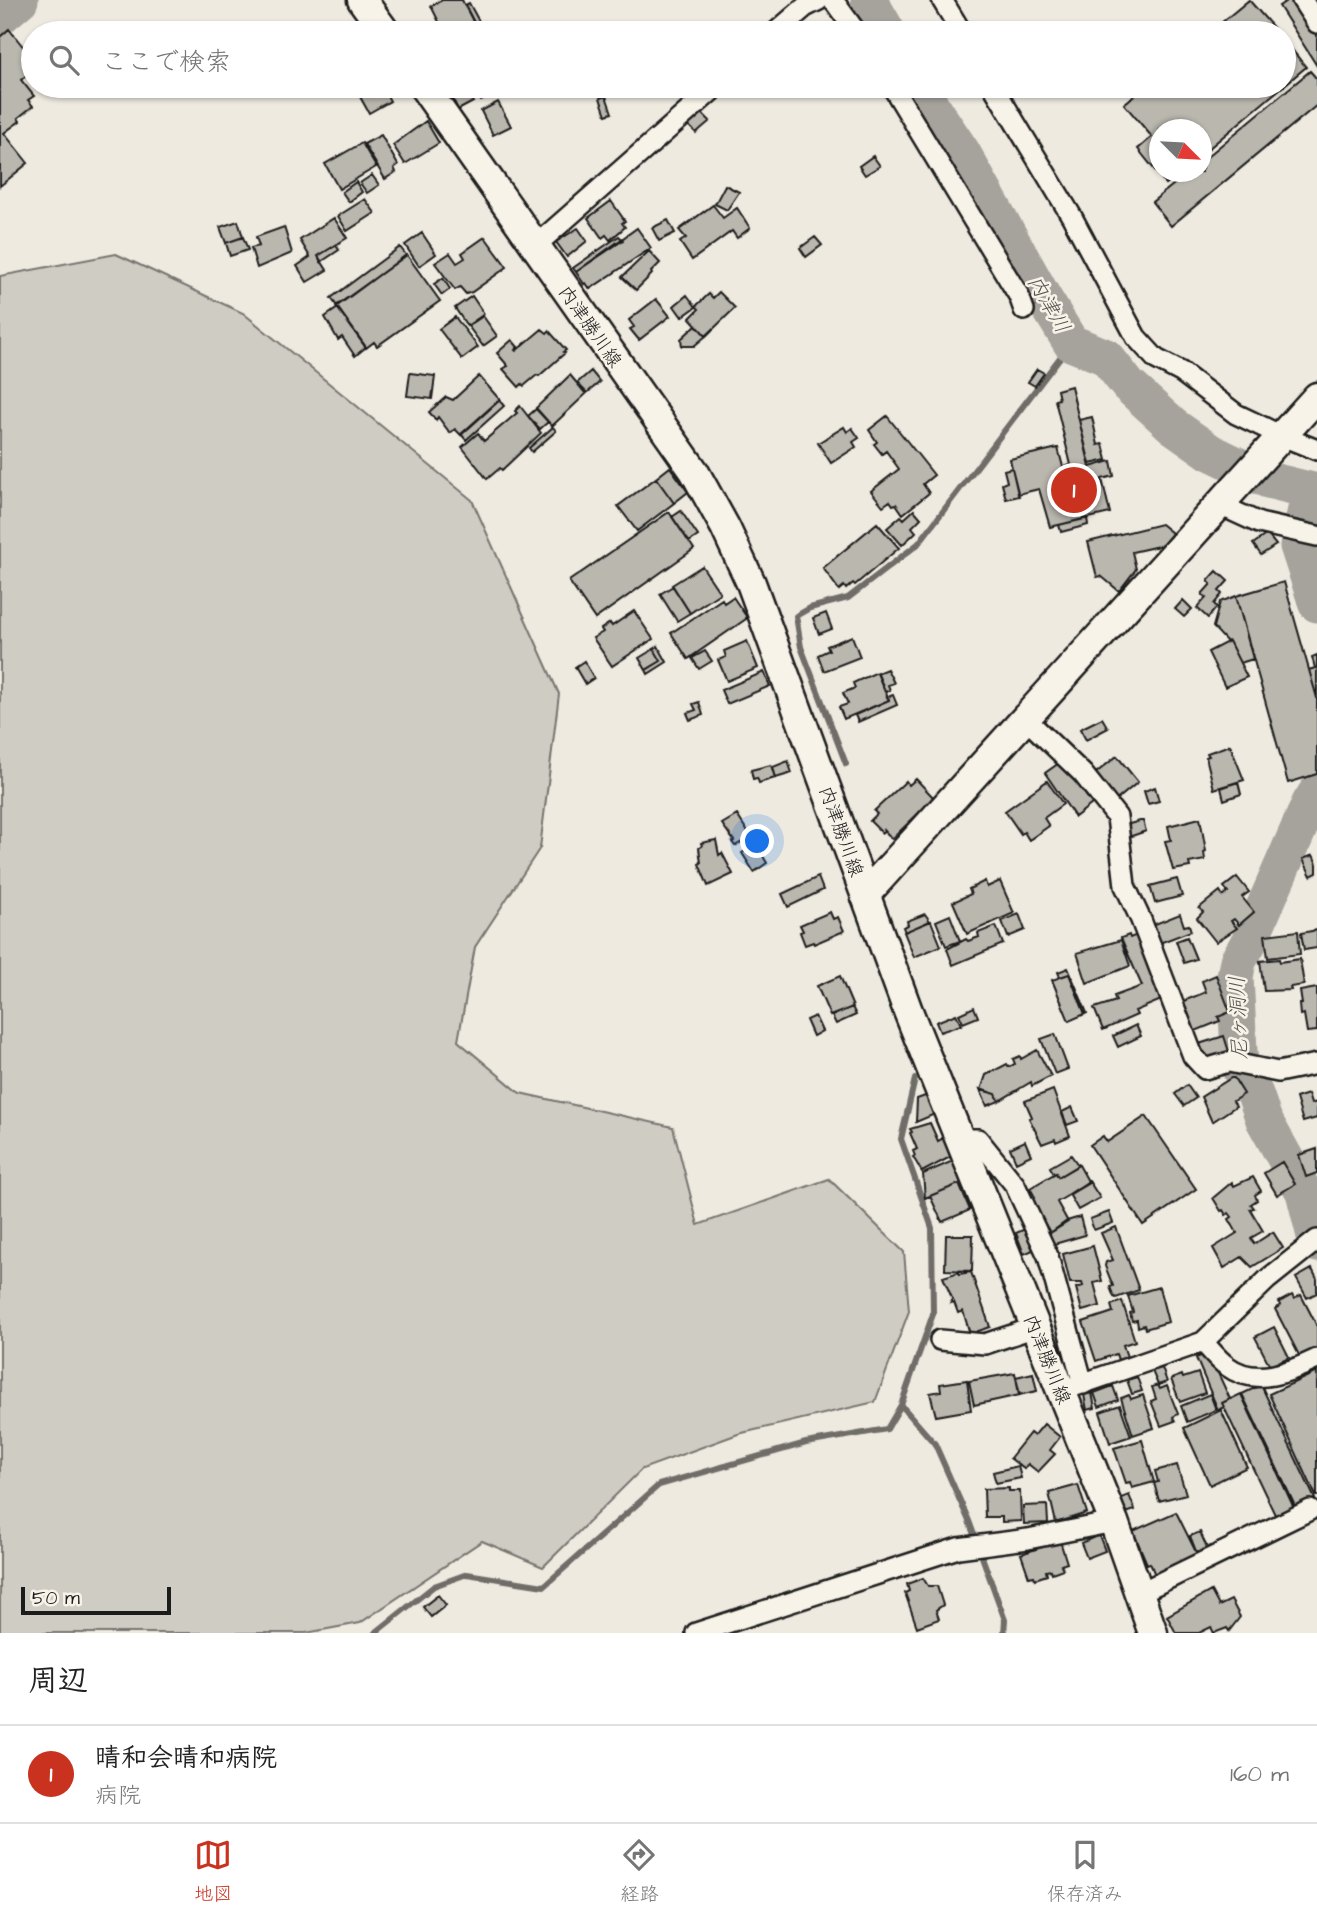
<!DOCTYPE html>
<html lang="ja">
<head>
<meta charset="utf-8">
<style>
  :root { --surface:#fff; --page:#f6f6f6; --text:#222; --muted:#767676; --line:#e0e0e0; --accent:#c8321e }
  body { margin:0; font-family:"Architects Daughter","Klee One",sans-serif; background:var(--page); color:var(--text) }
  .compass { position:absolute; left:1149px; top:119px; width:63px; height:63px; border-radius:50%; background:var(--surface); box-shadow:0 2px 5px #0004; rotate:114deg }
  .scale { position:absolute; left:21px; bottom:18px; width:150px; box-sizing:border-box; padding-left:7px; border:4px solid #1c1c1c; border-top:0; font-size:19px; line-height:24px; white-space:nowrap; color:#1c1c1c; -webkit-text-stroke:5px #f7f3e8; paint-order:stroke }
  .you { position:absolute; left:758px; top:842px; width:24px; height:24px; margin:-18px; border:5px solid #fff; border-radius:50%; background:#1a73e8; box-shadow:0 0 0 10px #1a73e833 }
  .badge { display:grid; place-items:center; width:46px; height:46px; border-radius:50%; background:var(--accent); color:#fff; font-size:23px; font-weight:700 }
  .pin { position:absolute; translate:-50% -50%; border:4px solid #fff; box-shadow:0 2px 7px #0006 }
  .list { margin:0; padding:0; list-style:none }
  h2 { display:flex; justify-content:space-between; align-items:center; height:91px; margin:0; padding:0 28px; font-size:30px }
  h2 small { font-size:23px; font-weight:400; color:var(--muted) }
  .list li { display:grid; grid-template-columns:46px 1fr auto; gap:21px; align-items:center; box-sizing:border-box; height:98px; padding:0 28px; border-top:2px solid var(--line) }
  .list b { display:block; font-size:26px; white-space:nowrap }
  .list p { margin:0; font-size:23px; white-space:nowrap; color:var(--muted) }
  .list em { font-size:23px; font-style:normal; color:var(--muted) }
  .icon { flex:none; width:38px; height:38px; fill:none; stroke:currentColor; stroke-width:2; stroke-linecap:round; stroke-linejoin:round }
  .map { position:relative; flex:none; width:1317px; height:1633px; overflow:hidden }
  .search { position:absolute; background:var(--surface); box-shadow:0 2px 5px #0004; left:21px; right:21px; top:21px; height:77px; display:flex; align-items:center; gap:18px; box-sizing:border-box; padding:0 24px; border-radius:38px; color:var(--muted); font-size:26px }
  .sheet { height:189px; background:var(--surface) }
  nav { display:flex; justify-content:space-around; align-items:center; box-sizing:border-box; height:98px; border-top:2px solid var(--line); background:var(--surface); font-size:19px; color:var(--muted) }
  nav a { display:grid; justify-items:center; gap:4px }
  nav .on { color:var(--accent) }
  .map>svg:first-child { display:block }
  .green { fill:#cfccc3; stroke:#767470; stroke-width:2 }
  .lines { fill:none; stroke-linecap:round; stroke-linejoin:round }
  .stream { stroke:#6f6d69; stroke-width:6 }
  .river { stroke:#a6a39d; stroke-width:37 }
  .building { fill:#bab7af; stroke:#1c1c1c; stroke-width:2 }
  .street-casing { stroke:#1c1c1c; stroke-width:24 }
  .secondary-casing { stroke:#1c1c1c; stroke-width:33 }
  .street { stroke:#f7f3e8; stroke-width:19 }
  .secondary { stroke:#f7f3e8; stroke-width:28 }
  .labels { text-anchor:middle; stroke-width:5; stroke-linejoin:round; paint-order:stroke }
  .street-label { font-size:19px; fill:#1c1c1c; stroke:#f7f3e8 }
  .water-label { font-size:21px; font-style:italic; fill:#535250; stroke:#f7f3e8 }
</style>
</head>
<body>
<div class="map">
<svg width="1317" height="1633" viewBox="0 0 1317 1633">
  <rect width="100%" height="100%" fill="#eeeae0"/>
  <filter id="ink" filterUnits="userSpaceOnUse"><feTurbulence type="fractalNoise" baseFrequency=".0143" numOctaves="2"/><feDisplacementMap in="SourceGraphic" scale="14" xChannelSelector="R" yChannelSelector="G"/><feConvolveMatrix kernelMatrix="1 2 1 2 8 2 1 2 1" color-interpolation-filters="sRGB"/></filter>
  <g filter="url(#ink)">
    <path class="green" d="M116,254l127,59 229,187 87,194 -19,154 -65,99 -17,94 62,52 153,34 25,98 131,-46 75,73 5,59 -34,91 -137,32 -96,35 -99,98 -61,-26 -122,82 -54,10h-306v-1357z"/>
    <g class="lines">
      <path class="stream" d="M846,764l-45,-117 -5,-31 14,-8 38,-10 70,-54 153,-201
        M915,1079l-14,60 31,89 1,86 -32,91 34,39 34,77 36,99 -1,13
        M375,1633l59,-47 33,-12 77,12 115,-101 147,-42 81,-14 14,-24"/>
      <path class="river" d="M869,0l19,33
        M0,17l20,-17
        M918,86l44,66 81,145 28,46 35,14 22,28 45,41 37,26 58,28 49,12
        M1310,491l-12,55 19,58
        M1317,792l-7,11 -61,139 -11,19 -3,16 5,92 15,25 9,26 40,72 13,52"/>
    </g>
    <path class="building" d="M442,0h20l16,31 -29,2 -2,-5 -4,2 -12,-24z
      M1249,0l29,33h-69z
      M1288,0h7l22,34v32l-38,-60z
      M469,3l13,24 -4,3 -13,-25z
      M351,20l11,13h-32z
      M9,29l24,30v11l-12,10 13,16 -6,4 5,6 -15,12 2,3 -16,12 24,30 -28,23v-149z
      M1284,40l22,27 -104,87v-24h-42v42h21l-15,12 -28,-35 14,-12 -28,-33 22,-18h138z
      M1310,71l7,8v26l-146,121 -19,-24 37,-30h13v-11z
      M374,86h8l8,15 -21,12 -10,-18z
      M473,86h36v1l-28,14z
      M465,87l8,15 -15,8 -7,-15z
      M606,96l6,17 -6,2 -6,-17z
      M498,102l13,24 -18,9 -12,-24z
      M702,113l8,8 -14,12 -8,-8z
      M426,121l13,22 -34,21 -12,-19z
      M381,135l17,30 -4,3 2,4 -11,7 -21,-35z
      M362,143l14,24 -37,22 -14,-25z
      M873,156l7,10 -15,9 -6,-9z
      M372,175l7,10 -12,8 -7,-10z
      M356,182l6,10 -13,10 -7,-10z
      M725,185l14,7 -12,18 -12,-6z
      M365,199l10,14 -28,18 -9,-15z
      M611,201l14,20 -3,2 3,4 -15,13 -4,-5 -4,3 -14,-20z
      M713,205l10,13 14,-10 13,20 -13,10 -5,-7 -40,29 -12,-18 6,-4 -7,-8z
      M334,218l13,20 -29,18 9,14 -20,12 -10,-16 13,-9 -10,-17z
      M668,220l7,13 -16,8 -7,-13z
      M238,221l5,16 -17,6 -6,-16z
      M284,227l8,26 -35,15 -6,-20 8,-2 -3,-9z
      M578,228l9,13 -20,16 -11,-15z
      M637,228l14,20 -61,41 -4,-6 -2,1 -8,-12z
      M422,233l14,21 -17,12 -14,-21z
      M619,236l4,4 -47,32 -3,-4z
      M243,237l5,13 -18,6 -4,-13z
      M485,237l22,30 -35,25 -6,2 -6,-7 -5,3 -20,-27 15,-10 7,10 8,-5 -3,-5z
      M815,237l7,8 -16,12 -6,-9z
      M336,245l3,5 -18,12 -3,-6z
      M400,247l6,8 -69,51 -6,-8z
      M649,251l11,12 -9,9 1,2 -16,16 -14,-13z
      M407,255l33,46 -63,45 -3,-4 -8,6 -30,-42z
      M443,278l7,11 -8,6 -8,-11z
      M719,292l16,16 -29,28 -16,-18 9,-9 -3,-3 13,-12 4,4z
      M687,295l9,12 -14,10 -8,-11z
      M472,296l12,18 -17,12 -12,-18z
      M656,299l14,17 -31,24 -9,-11 4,-2 -5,-7z
      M338,308l28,39 -11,9 -13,-19 -4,3 -13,-23z
      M483,316l14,20 -14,10 -15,-20z
      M455,317l23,30 -16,12 -23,-30z
      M696,325l10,11 -12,10h-12l-1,-7z
      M542,329l5,4 2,-2 17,19 -3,2 2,1 -26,23 -2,-1 -13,11 -2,-2 -3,3 -16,-18 5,-3 -11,-13 15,-13 6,7 -3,3 1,1z
      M1037,369l7,4 -9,13 -7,-4z
      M591,371l9,11 -13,11 -10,-10z
      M410,373l25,3 -3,23 -25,-3z
      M570,375l16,19 -34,32 -16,-18z
      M479,376l21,24 -39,35 -6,-6 -5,4 -12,-16 -2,3 -7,-8 17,-15 7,3z
      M1071,386l19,81 21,-6 3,15 -12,3 8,34 -60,14 -11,-38 -21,5 -8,-35 48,-11 5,19 8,-2 -16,-65 4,-1 -2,-9z
      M499,400l5,6 -38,34 -5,-6z
      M520,406l21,27 -39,37 -2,-2 -13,11 -25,-32 16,-14 6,8 33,-28 -2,-2z
      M536,409l12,13 -8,7 -12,-13z
      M887,416l47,59 -11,9 6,9 -26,21 -7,-10 -3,1 -3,-4 -7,5 -12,-15 28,-22 -13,-18 -4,3 -8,-10 3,-2 -8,-12z
      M1092,417l6,28 5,-1 4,16 -17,4 -11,-44z
      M553,427l3,4 -24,21 -3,-4z
      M844,427l3,5 5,-4 7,10 -6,4 3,5 -25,16 -13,-20z
      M670,467l18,25 -14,11 -18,-25z
      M1012,468l7,28 -13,3 -4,-15 5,-2 -3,-12z
      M656,478l18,25 -37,28 -19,-25z
      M914,510l7,8 -9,9 4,5 -14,13 -15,-17 14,-12 3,3z
      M681,511l17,25 -9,6 -17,-25z
      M669,512l25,37 -99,70 -26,-38z
      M1087,518l1,7 -27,7 -2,-7z
      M877,523l22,25 -44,37 -2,-2 -7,6 -2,-3 -5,4 -16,-22z
      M1161,524l11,9 -9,12 -31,7 4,17 -17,22 -18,-15 -4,1 -9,-35z
      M1267,534l9,11 -15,10 -8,-11z
      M702,566l18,27 -30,20 -18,-28z
      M1217,571l11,10 -9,10 3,3 -8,10 3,3 -9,11 -11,-10 9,-10 -4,-4 9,-10 -3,-3z
      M1284,582l33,116v76l-29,9 -52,-187z
      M673,586l17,27 -13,8 -17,-27z
      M1236,596l17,63 -13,4 -11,-22 -2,1 -14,-15 7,-25z
      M733,597l13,19v3l-58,40 -17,-26 51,-34 2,4z
      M1183,600l9,9 -8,8 -9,-8z
      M634,611l19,28 -41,27 -19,-28 10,-6 -2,-3 9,-6 2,3z
      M826,613l6,16 -13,5 -6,-16z
      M852,636l8,21 -36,14 -6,-16 11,-5 -2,-4z
      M747,641l11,27 -31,13 -9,-21 8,-3 -2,-6z
      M1229,641l18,36 -22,10 -17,-35z
      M658,646l9,16 -19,12 -2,-4 15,-9 -7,-12z
      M654,649l7,12 -15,9 -7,-12z
      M705,651l7,10 -13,8 -7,-11z
      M1317,655v43l-8,-28 6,-2 -3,-11z
      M584,661l10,17 -9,6 -10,-17z
      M887,669l7,14 -6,2 2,5 -5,2 -8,-19z
      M764,672l6,14 -43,18 -6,-14z
      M877,672l12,28 -45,19 -5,-12 9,-3 -5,-11 12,-5 -2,-5z
      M893,695l4,10 -39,17 -3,-7 34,-15 -2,-3z
      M699,702l4,13 -13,5 -3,-7 9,-3 -3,-6z
      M1102,718l6,10 -22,12 -6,-11z
      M1230,745l14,35 -30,9 -8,-32 3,-1 -2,-3z
      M1117,756l21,26 -25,21 -22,-26z
      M788,761l4,12 -16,5 -3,-11z
      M1062,761l30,43 -17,13 -30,-44z
      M771,765l4,13 -16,5 -2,-5 -4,1 -2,-9z
      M916,779l18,19 -42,41 -8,-9 -2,3 -12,-12 7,-7 -3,-3 32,-30 3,4z
      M1047,781l16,23 -19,14 5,8 -20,14 -5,-8 -3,2 -16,-23z
      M1238,782l3,12 -17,6 -3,-12z
      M1155,787l4,14 -11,3 -4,-13z
      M737,815l14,22 -16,9 -3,-4 2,-1 -12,-17z
      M1200,818l6,33 -2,1 1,8 -16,3 1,4 -17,3 -8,-29 6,-1 -3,-14z
      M1140,821h3l3,10 -17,6 -3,-12z
      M716,840l3,15 3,-2 11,21 -25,12 -9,-22 2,-1 -2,-15 3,-2 -1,-3z
      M756,844l11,19 -13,9 -12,-19z
      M1313,855l4,9v9l-6,3 -8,-17z
      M818,877l5,13 -35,17 -6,-13z
      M1237,877l12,15 -7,5 12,15 -15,13 -5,-6 -3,2 6,7 -21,14 -19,-24 6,-6 -4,-4 21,-17 3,5 5,-4 -4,-5z
      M1177,879l5,17 -27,7 -5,-17z
      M985,881l2,6 13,-6 14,32 -47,21 -14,-32 18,-8 -2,-5z
      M830,912l3,7 5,-2 6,14 -30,13 -1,-2 -8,3 -5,-13 3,-1 -3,-6z
      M925,914l5,7 -25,11 -2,-5 5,-2 -1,-4z
      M1019,914l6,16 -17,7 -6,-16z
      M1180,914l4,12 5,-1 2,6 -34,13 -7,-18z
      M950,915l10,26 -14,5 -10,-25z
      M931,921l10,25 -27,11 -10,-25z
      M996,926l7,18 -50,21 -6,-16 19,-10 2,2 11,-4 -1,-4z
      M1317,930v18l-13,2 -3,-17z
      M1298,931l2,23 -32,4 -3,-23z
      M1129,935l1,3 7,-3 29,63 -31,13 2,4 -34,15 -9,-22 22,-7 -2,-5 28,-10 -21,-48z
      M1187,937l9,22 -12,4 -8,-22z
      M1121,940l9,26 -43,17 -10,-30z
      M1279,959l1,3 20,-3 4,26 -14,2 1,3 -27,1 -4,-30z
      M1068,968l19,45 -2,1 -16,-40 -9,3 -2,-5z
      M1069,974l16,40 -16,7 -17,-41z
      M1216,975l14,37 -12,5 2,4 -27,11 -12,-30 25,-10 -4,-11z
      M840,976l13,31 -23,9 -13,-30z
      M1317,988v43l-10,1 -3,-18 -4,1 -1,-11h3l-2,-13z
      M852,1007l4,8 -20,9 -4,-8z
      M974,1007l4,10 -15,6 -4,-9z
      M956,1014l5,11 -21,7 -4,-10z
      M815,1016l7,15 -9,5 -7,-16z
      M1136,1025l5,11 -23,11 -5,-11z
      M1055,1034l13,35 -13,5 -14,-35z
      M1224,1036l6,19 -25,8 -6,-19z
      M1037,1050l14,26 -19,10 -1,-4 -32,19 -3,-7 -15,-4 5,-15 21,-11 2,3 6,-3 -2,-5 7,-3 1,3z
      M1231,1078h3l10,16 -11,7 3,5 -24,16 -11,-25z
      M1187,1085l9,13 -12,8 -9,-12z
      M980,1089l16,5 3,7 -12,5z
      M1053,1090l17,46 -14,6 -1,-3 -13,5 -13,-26 3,-1 -7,-16z
      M1308,1094l3,10 6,-2v16l-14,4 -7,-24z
      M928,1095l7,19 -19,8 1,-23z
      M1072,1107l6,14 -11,4 -5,-13z
      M1146,1116l50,73 -53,36 -53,-80 13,-9 4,6z
      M930,1123l8,18 7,-4 9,18 -32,17 -9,-15 2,-1 -2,-5 4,-2 -7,-16 2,-1 -2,-3z
      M1025,1141l6,14 -15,7 -6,-14z
      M1317,1149v24l-11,4 -7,-22z
      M1071,1155l7,10 -20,12 -2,-4 -2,1 -4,-7z
      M955,1160l9,22 -39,16 -2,-24z
      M1282,1162l13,22 -18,11 -13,-22z
      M1079,1165l10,18 -32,19 11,20 -18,11 -19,-34 4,-2 -5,-9 26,-15 2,4z
      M1253,1177l8,14 -6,4 2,5 -6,4 3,4 -4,1 13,22 -12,7 3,6 19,-12 10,16 -31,19 -10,-10 -18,11 -11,-20 24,-15 -8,-14 3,-2 -3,-4 -3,2 -3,-5 -2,1 -8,-13 19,-16 2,4z
      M1089,1181l11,17 -22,12 -9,-16z
      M959,1184l11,26 -28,12 -12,-26z
      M1109,1212l4,11 -19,7 -4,-11z
      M1080,1217l5,18 -34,10 -6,-14 3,-2 2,4 17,-12z
      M1116,1227l23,63 -23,8 -2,-1 -4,-10 3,-1 -8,-20 1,-4 7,-2 -12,-27z
      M1025,1229l8,21 -9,4 -8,-21z
      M946,1235h27l-1,36 -27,-1z
      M1093,1246l9,35 -8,2 6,23 -18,5 -6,-23 7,-2 -1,-3h-12l-7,-29z
      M1312,1269l5,10v14l-10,5 -11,-20z
      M959,1272v2l12,-2 19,55 -20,7 -7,-23 -5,2 -4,-11 -3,1 1,-5 -9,-21z
      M1159,1287l9,35 -23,7 -1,-4 -6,2 -1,-7 -5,1 -2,-8 3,-1 -5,-16z
      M1292,1295l2,4 7,-4 16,31v25l-16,8 -26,-50 6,-4 -2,-3z
      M1122,1301l13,40 -12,4 4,12 -9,3 -2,-6 -20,7 -13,-39 30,-10 -2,-7z
      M1274,1327l15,30 -19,9 -15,-29z
      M1205,1354l8,8 17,37 -8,4 2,4 -6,3 -22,-52z
      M1162,1368l5,14 -9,3 -6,-14z
      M1317,1372v124h-1l-47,-102z
      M1015,1373l5,22 -46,10 -5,-24z
      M1033,1373l4,18 -18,4 -3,-18z
      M1198,1373l7,20 -25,9 -9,-23 11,-4 1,3z
      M1137,1377l5,14 -10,3 -5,-14z
      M967,1380l4,30 -35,6 -6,-23 11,-2 -1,-7z
      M1158,1385l2,4 7,-3 11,28 -5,3 2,4 -14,5 -10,-25 5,-2 -4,-12z
      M1261,1385l54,114 -19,9 -54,-114z
      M1113,1386l5,14 -19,7 -5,-14z
      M1092,1393l3,15 -8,2 -3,-15z
      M1210,1394l6,16 -29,12 -6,-16z
      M1241,1394l53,114 -18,9 -54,-114z
      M1129,1395l2,4 12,-4 11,33 -21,7 -12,-37z
      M1120,1405l11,31 -21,7 -10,-31z
      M1221,1410l26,57 -37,18 -26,-57z
      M1044,1424l16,13 -10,13 5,4 -17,18 -10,-8 -4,5 -14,-11 20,-25 4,3z
      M1142,1440l12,42 -22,6 -2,-6 -4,1 -12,-35z
      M1177,1465l9,29 -27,7 -5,-18 4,-1 -3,-11z
      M1018,1466l3,12 -25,5 -3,-11z
      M1078,1485l9,28 -31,10 -7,-30z
      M1009,1488v3h11l1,30 -19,1v-5h-17l-1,-28z
      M1129,1495l6,15 -9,3 -5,-15z
      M1047,1505l1,18 -24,1 -1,-18z
      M1176,1512l22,44 -43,19 -5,-12 -3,1 -14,-33z
      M1200,1532l9,20 -11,4 -8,-20z
      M1099,1535l6,16 -18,7 -6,-15z
      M1060,1541l7,22 -6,2 2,4 -11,4 -1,-3 -5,1 1,4 -12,4 -1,-3 -5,1 -8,-23z
      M923,1578l5,8h9l6,19 -7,5 3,9 -22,8 -12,-34 4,-2 -2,-7z
      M1211,1591l8,15 12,-6 9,17 -11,14 -2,-3 -13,5 -3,-6 -12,6h-23l-9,-17z
      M438,1595l8,10 -15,12 -8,-10z"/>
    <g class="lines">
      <defs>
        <path id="street" d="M833,0l24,33
          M942,0l20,33
          M1302,0l15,23
          M775,33l30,-26 14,-7
          M892,86l127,210 5,14
          M993,86l79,131 64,120 20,22 25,13 55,42 46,22 35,14
          M535,246l182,-160
          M1220,505l39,18 58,13
          M1026,719l57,55 34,43 8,69 16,34 52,136 12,13 24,-7 49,10 39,-8
          M959,1139h19l37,46 33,71 35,128
          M940,1340l45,4 51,-17
          M1203,1342c8,8 15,18 24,24 28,21 63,6 90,-7
          M1061,1391l142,-49 65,-63 49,-39
          M1139,1593l171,-83
          M696,1633l262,-85 70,-9 86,-17"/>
        <path id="secondary" d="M362,0l24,33
          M423,86l271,385 31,56 26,56 157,428 206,511 39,111
          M865,895l452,-498"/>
      </defs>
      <use href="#street" class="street-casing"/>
      <use href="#secondary" class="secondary-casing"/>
      <use href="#street" class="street"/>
      <use href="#secondary" class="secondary"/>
    </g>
  </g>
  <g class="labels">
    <g class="street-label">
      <text transform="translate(591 326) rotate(55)" y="7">内津勝川線</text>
      <text transform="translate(842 831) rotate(70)" y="7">内津勝川線</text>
      <text transform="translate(1048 1359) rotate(68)" y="7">内津勝川線</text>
    </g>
    <g class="water-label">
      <text transform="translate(1049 304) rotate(60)" y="7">内津川</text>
      <text transform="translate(1238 1018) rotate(-92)" y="7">尼ヶ洞川</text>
    </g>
  </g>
</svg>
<svg class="compass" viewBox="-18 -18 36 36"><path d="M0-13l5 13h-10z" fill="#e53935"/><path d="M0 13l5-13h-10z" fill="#767676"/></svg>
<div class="scale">50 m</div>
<div class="you"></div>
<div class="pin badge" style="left:1074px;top:490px">1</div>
<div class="search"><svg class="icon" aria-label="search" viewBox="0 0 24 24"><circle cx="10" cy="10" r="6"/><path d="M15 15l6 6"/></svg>ここで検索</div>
</div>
<section class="sheet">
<h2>周辺<small></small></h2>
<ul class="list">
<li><span class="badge">1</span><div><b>晴和会晴和病院</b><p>病院</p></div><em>160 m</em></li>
</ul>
</section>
<nav>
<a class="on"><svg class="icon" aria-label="map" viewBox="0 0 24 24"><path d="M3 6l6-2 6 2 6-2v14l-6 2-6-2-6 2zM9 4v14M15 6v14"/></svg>地図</a>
<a><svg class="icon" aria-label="directions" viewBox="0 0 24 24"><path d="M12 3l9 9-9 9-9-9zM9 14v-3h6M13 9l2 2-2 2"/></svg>経路</a>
<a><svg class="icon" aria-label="saved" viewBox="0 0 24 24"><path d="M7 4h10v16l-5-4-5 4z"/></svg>保存済み</a>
</nav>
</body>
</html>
